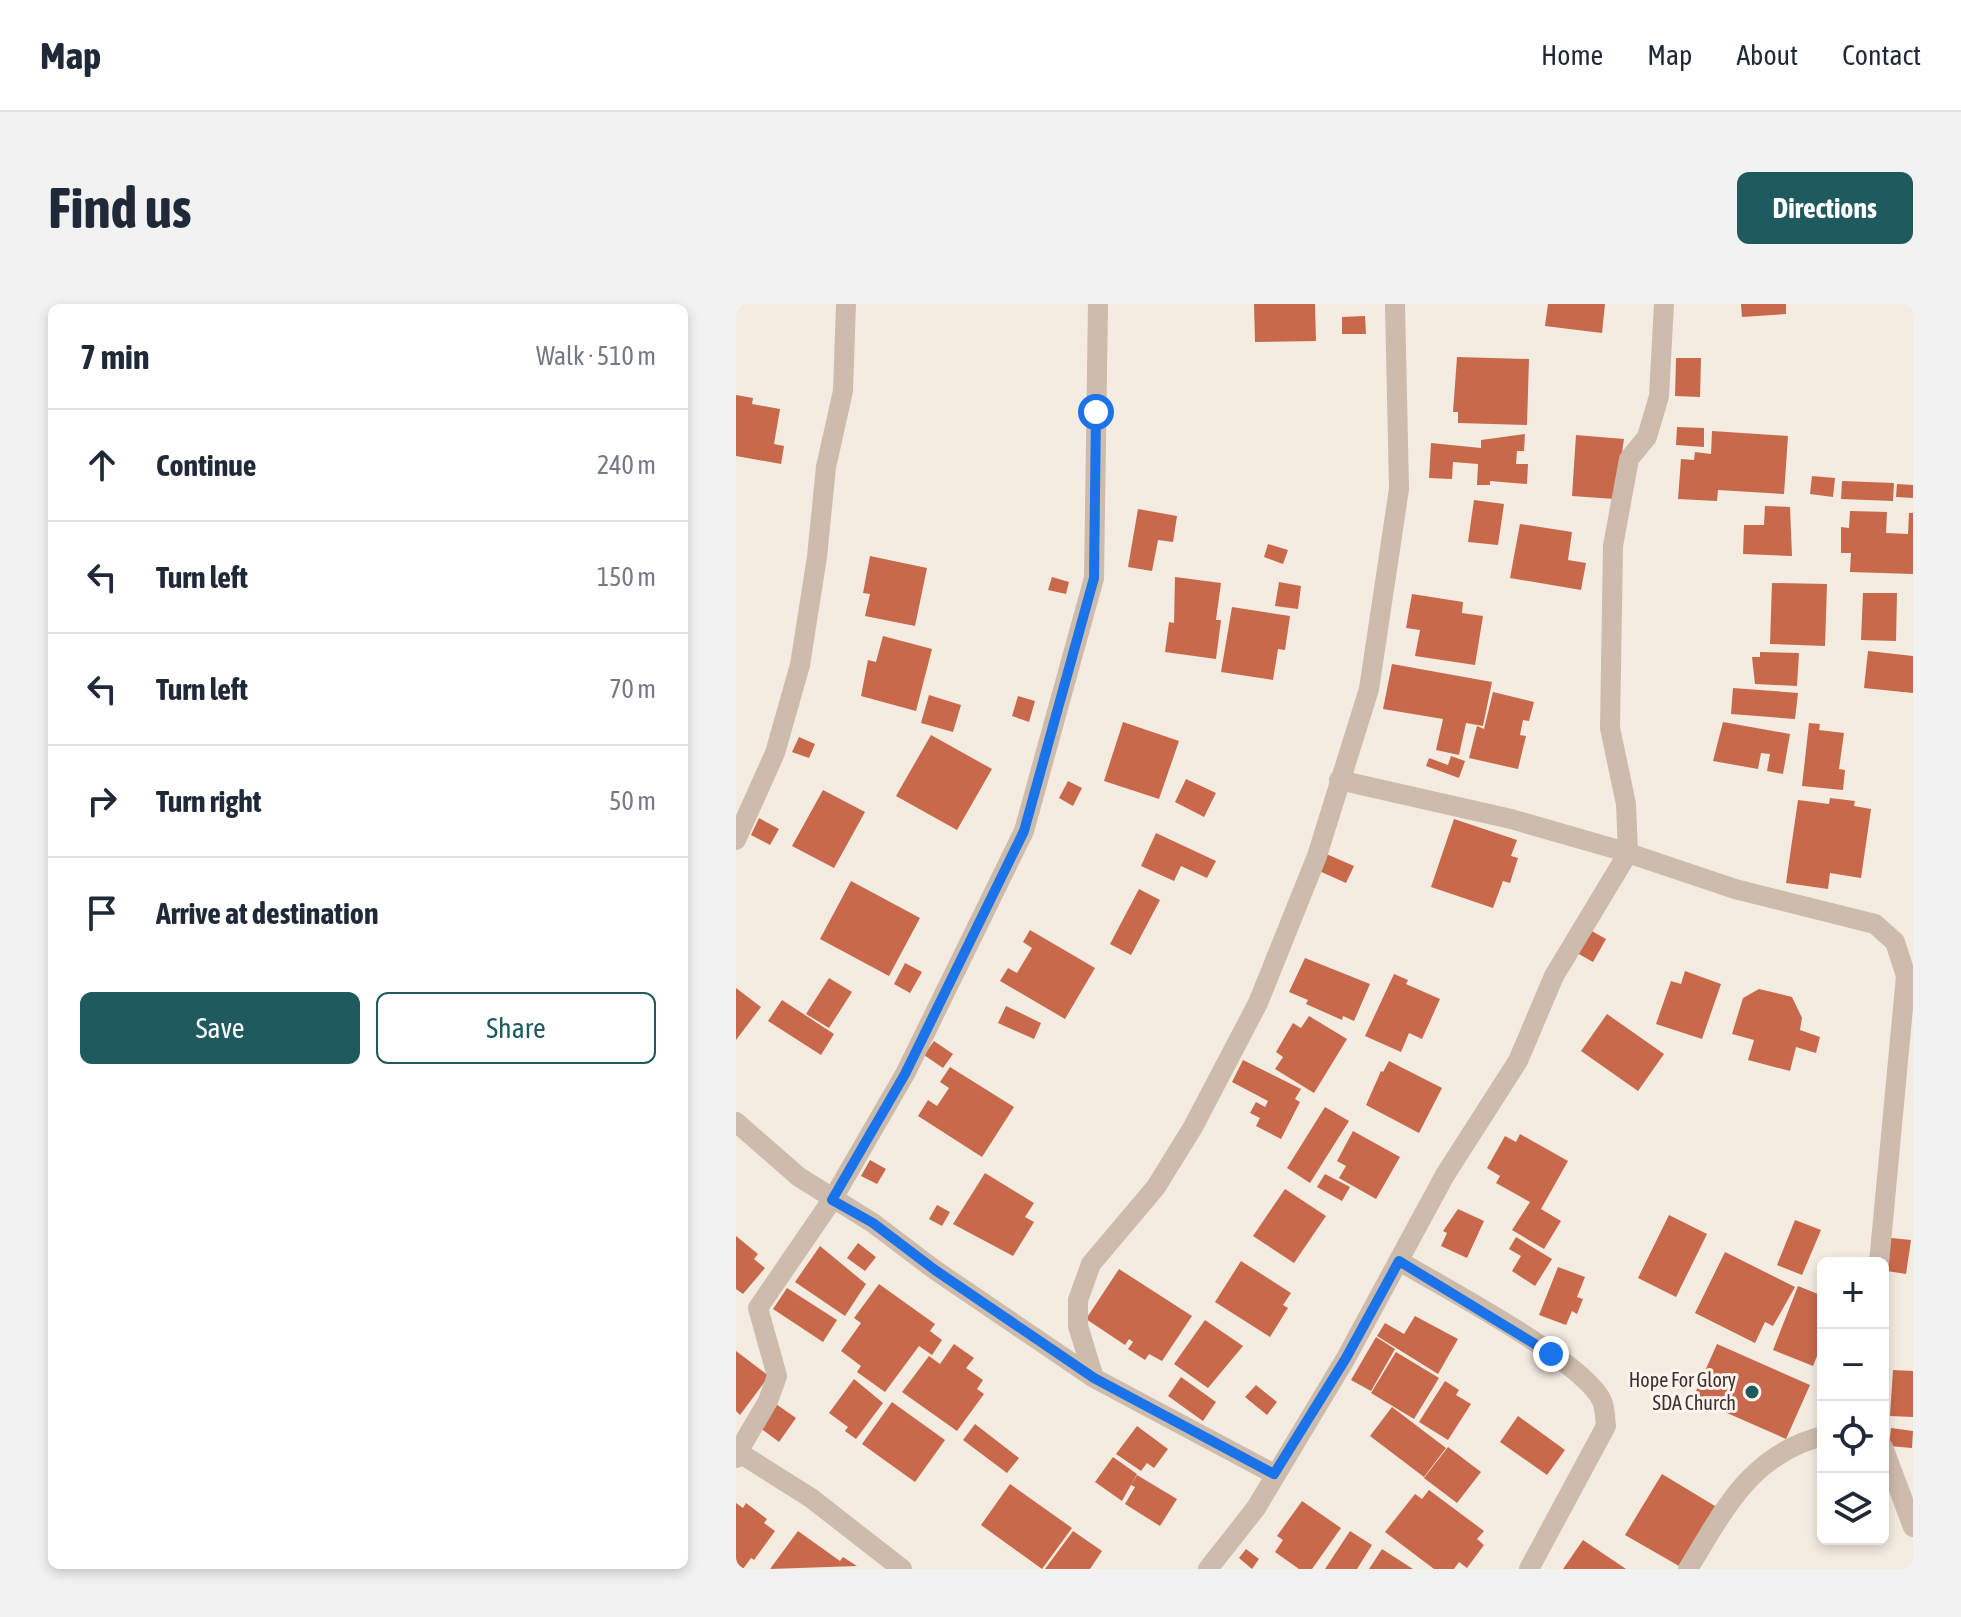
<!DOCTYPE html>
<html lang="en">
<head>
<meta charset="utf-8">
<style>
  :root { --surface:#fff; --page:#f2f2f3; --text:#1f2937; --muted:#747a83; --line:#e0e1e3; --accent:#1f5a5e }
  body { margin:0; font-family:"Asap Condensed",sans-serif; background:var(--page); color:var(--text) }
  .controls { position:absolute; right:24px; bottom:24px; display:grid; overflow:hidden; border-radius:12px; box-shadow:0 4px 12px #0003 }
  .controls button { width:72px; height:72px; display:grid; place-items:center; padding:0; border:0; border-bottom:2px solid var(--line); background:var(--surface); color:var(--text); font:40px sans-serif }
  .stop { position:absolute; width:24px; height:24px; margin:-18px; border:6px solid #1a73e8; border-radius:50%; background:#fff }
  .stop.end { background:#1a73e8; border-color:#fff; box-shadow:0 2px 8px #0008 }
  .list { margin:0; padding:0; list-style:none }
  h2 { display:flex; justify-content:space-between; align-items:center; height:104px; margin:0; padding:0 32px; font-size:34px }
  h2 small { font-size:26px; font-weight:400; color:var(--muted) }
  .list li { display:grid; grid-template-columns:52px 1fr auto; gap:24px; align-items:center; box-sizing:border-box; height:112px; padding:0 32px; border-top:2px solid var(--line) }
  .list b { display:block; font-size:30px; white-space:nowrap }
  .list em { font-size:26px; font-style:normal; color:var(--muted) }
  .actions { display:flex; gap:16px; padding:24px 32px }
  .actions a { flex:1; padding:18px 0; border:2px solid var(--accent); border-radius:12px; text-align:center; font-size:28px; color:var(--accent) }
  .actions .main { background:var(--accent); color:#fff }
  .icon { flex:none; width:44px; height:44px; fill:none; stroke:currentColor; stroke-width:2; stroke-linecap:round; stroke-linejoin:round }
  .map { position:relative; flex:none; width:1177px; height:1265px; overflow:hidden; border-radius:12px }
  header { display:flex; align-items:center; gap:48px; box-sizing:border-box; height:112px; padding:0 40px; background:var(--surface); border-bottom:2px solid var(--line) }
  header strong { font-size:38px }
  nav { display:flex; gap:44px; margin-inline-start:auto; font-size:28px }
  .intro { display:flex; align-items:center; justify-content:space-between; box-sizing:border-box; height:192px; padding:0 48px }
  h1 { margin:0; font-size:56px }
  .button { padding:20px 36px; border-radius:12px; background:var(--accent); color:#fff; font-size:28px; font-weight:700 }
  main { display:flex; gap:48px; padding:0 48px }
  aside { flex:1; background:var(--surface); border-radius:12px; box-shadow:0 4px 12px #0003 }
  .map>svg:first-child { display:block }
  .building { fill:#c8694b }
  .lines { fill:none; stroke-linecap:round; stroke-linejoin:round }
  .minor { stroke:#cdbbac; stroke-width:20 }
  .route { stroke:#1a73e8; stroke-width:10 }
  .poi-dot { fill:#1f5a5e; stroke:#fbf5ee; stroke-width:3 }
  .labels { text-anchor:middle; stroke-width:6; stroke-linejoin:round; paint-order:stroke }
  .poi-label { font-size:20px; fill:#3b302b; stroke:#fbf5ee; text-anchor:end }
</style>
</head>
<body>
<header>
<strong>Map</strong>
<nav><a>Home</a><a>Map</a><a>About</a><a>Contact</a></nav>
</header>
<div class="intro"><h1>Find us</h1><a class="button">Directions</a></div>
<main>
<aside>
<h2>7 min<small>Walk · 510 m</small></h2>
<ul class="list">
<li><svg class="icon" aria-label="ahead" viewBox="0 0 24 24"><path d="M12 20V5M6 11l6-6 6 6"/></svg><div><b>Continue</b></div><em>240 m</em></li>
<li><svg class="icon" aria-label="left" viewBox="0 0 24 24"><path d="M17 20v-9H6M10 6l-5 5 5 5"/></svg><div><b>Turn left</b></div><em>150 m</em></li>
<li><svg class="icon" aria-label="left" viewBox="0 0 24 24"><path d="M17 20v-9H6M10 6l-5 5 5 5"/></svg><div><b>Turn left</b></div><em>70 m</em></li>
<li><svg class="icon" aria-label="right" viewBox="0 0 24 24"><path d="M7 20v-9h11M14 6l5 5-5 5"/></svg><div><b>Turn right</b></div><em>50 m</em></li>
<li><svg class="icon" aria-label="arrive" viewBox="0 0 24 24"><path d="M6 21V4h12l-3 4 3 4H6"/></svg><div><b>Arrive at destination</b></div></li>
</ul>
<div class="actions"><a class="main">Save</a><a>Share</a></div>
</aside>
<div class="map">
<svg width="1177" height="1265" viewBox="0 0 1177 1265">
  <rect width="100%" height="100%" fill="#f4ebe1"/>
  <path class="building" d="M518,0h61l1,37 -61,1z
    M812,0h57l-3,29 -57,-7z
    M1005,0h45v10l-44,3z
    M629,12l1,18h-24v-17z
    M721,53l72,2 -2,66 -69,-2v-11h-5z
    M940,54h25l-1,39 -25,-1z
    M0,91l17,3 -1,6 28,5 -6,35 10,2 -3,18 -45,-8z
    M941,123l27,1v19l-28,-2z
    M976,127l76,5 -4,58 -66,-4 -1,11 -39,-2 3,-40 13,1 1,-8 16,2z
    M789,130l-1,17h-7l-1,13h12l-1,20 -37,-3v4h-13l1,-21 -25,-2 -1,17 -23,-1 2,-35 50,5v-8z
    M840,131l48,4 -9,60 -43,-3z
    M1076,172l23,2 -2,19 -23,-3z
    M1106,177l52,2 -1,18 -52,-2z
    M1161,180l16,1v13l-17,-1z
    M738,196l30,4 -6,41 -30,-3z
    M1029,202l25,1 2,49 -49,-2 1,-29h20z
    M402,205l39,7 -4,26 -15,-2 -6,31 -24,-4z
    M1114,207l37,1 -1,21 22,1 1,-21h4v61l-63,-2 1,-19h-10v-26l8,1z
    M784,220l52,8 -4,28 18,3 -5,27 -71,-12z
    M532,240l20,6 -5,14 -19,-7z
    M134,252l57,12 -12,58 -50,-10 5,-22 -7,-1z
    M316,273l17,5 -3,12 -18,-4z
    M439,273l46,6 -5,37h5l-5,39 -51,-7 4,-30 5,1z
    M543,278l22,4 -3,23 -23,-3z
    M1036,279l55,1 -2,62 -55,-2z
    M1127,289h34l-1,48 -35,-1z
    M676,290l51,8 -1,11 21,3 -8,49 -60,-9 5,-26 -14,-2z
    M496,303l58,9 -5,34 -7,-1 -5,31 -52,-8z
    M147,332l49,13 -16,62 -55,-15 7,-36 8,2z
    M1132,347l45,5v37l-49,-5z
    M1024,348l39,1 -2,33 -42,-2 -3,-27h8z
    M656,360l100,18 -9,44 -17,-3 -7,32 -23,-5 7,-31 -60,-10z
    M997,384l65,5 -3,26 -64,-5z
    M757,388l41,10 -5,19 -6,-1 -3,15 6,1 -8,33 -49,-11 8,-32 7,3z
    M193,391l32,10 -8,27 -32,-9z
    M282,392l17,5 -6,21 -17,-6z
    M387,418l56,19 -20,58 -55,-18z
    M987,418l67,12 -7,40 -16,-3 3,-17 -9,-1 -3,16 -45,-8z
    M1073,419l11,1 -1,6 25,3 -5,36 6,1 -2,20 -41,-4z
    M195,431l61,34 -35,61 -61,-34z
    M63,433l16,7 -6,14 -17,-6z
    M715,452l14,5 -6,17 -33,-12 3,-8 19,7z
    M450,475l30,14 -12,24 -29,-15z
    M332,477l14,7 -9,18 -14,-8z
    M87,486l42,22 -31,56 -42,-22z
    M1094,494l25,3 -1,5 17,3 -10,69 -31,-5 -2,16 -42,-6 12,-83 31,4z
    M23,514l20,11 -9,16 -19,-10z
    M718,515l63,21 -6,16 7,2 -8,25 -7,-2 -10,27 -62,-21z
    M420,529l60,28 -9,17 -26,-12 -7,15 -33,-15z
    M588,549l30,13 -8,17 -29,-13z
    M115,577l69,37 -31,58 -69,-37z
    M403,585l21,11 -29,55 -21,-11z
    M294,626l65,38 -30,51 -65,-38 8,-13 9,5 15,-25 -9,-6z
    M854,626l16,9 -13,23 -16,-9z
    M569,654l65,26 -16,37 -11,-5 -1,4 -36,-16 2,-4 -19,-8z
    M169,659l17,9 -12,21 -16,-9z
    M949,667l36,13 -19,55 -46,-15 15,-43 10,3z
    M658,670l14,6 -2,4 34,15 -18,40 -13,-6 -8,19 -36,-16z
    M93,674l23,14 -23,36 -23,-14z
    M0,684l25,19 -25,33z
    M1023,685l33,8 10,21 -2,12 20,7 -4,16 -20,-6 -6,24 -42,-11 6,-20 -22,-6 11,-36z
    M46,696l52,34 -13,21 -53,-34z
    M270,702l35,17 -7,16 -36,-16z
    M871,710l57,40 -26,37 -57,-40z
    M573,712l38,23 -33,54 -39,-24 8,-12 -7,-5 17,-29 8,5z
    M198,737l19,13 -10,14 -19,-13z
    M507,756l58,29 -6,10 5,3 -19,37 -25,-13 4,-8 -10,-5 6,-11 9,5 3,-6 -36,-19z
    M653,757l53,27 -23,45 -53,-28 15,-34 2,1z
    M214,763l64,40 -32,50 -64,-41 10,-16 9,6 12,-18 -9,-6z
    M589,803l24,14 -39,62 -23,-15z
    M617,827l47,26 -24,42 -37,-21 7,-12 -9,-5z
    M784,830l48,27 -27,48 20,12 -17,28 -32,-19 18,-28 -34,-19 4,-7 -13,-8 18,-32 11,6z
    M134,856l16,9 -9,15 -16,-8z
    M249,869l49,30 -9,14 9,5 -21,34 -60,-32z
    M589,870l25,13 -8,14 -25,-14z
    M549,885l41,27 -32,47 -41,-27z
    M201,901l13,7 -8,14 -13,-7z
    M722,905l26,12 -17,37 -26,-12 6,-13 -4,-2z
    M933,911l38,19 -31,63 -38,-19z
    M1059,916l26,10 -19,45 -25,-10z
    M0,932l22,18 -4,5 11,9 -22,26 -7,-5z
    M780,933l36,22 -17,27 -23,-15 9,-15 -12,-7z
    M1155,934l20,2 -5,34 -19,-3z
    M122,939l18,14 -11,14 -18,-13z
    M84,942l46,38 -21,32 -50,-34z
    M989,948l70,35 -22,39 -8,-4 -10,21 -60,-30z
    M505,957l50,32 -8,12 5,3 -18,29 -55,-35z
    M822,963l27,10 -8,20 6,2 -6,15 -5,-3 -6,14 -27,-10z
    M383,965l73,47 -30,45 -13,-7 -4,6 -17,-11 5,-7 -4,-3 -4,6 -39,-26z
    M143,980l56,40 -5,7 12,9 -10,15 -13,-9 -34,46 -28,-20 4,-6 -20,-15 20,-28 -7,-5z
    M1062,982l25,10v45l-10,25 -40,-16z
    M51,984l50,32 -14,22 -50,-33z
    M679,1012l43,23 -20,35 -61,-38 8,-13 19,11z
    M469,1016l38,26 -35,42 -34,-24z
    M640,1033l19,12 -24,42 -20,-11z
    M218,1040l20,14 -8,10 17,12 -6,9 7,5 -27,37 -55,-39 27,-36 11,8z
    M981,1040l93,41 -24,54 -93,-41z
    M0,1047l33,25 -29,39 -4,-4z
    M660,1048l43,26 -25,41 -43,-26z
    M1157,1066l20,1v46l-23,-1z
    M445,1073l35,25 -13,19 -35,-25z
    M118,1075l29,24 -27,36 -11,-8 3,-4 -19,-14z
    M709,1077l14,9 -3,5 15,9 -23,36 -29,-18z
    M520,1081l21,17 -10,13 -22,-18z
    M156,1098l53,38 -30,42 -53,-38z
    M40,1100l20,14 -17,24 -20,-15z
    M656,1103l54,41 -22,29 -54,-41z
    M782,1112l47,34 -18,25 -47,-33z
    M239,1120l44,34 -12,15 -44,-33z
    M401,1122l31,23 -14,19 -7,-5 -6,8 -25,-17z
    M1155,1124l22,3 -1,17 -23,-2z
    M712,1143l33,25 -24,31 -33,-25z
    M377,1153l24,17 -15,27 -27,-19z
    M926,1170l53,32 -36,60 -54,-31z
    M401,1171l40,24 -17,27 -35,-22 10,-17 -4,-2z
    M274,1180l62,44 -30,41 -61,-44z
    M693,1186l55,41 -7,8 7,6 -17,23 -8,-6 -5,7h-20l-49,-37 30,-38 7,5z
    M566,1197l39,27 -29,41h-13l-24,-17 8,-12 -6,-4z
    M0,1199l7,5 3,-5 21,16 -3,4 11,8 -21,29 -3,-2 -8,11h-7z
    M62,1227l42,30 3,-4 14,9 -87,3z
    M337,1227l29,20 -12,18h-45z
    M614,1227l22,14 -15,24h-32z
    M847,1236l43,29h-63z
    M510,1245l13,10 -7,10 -13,-11z
    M646,1245l31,20h-44z"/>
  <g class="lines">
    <path class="minor" d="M603,476l172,39 108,31 116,39 140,35 20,18 11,34 -27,287
      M0,536l39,-87 25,-88 17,-108 9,-90 17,-76 3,-87
      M0,818l63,55 74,46 62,47 159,108 180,96
      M663,957c42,25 186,101 203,140 3,7 3,17 4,25l-77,143
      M358,1074l-16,-52v-26l13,-36 65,-77 37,-60 65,-124 59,-147 52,-167 30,-200 -4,-185
      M1147,1143l30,80
      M2,1148l30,-51 9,-25 -19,-68 74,-108 73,-126 119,-243 70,-253 4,-274
      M0,1154l2,-6 73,46 91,71
      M472,1265l48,-61 90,-150 99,-183 73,-114 36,-85 74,-123 -2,-49 -16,-76 3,-182 16,-87 18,-22 12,-41 5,-92
      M952,1265c36,-59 63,-115 135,-133"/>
  </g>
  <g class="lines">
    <path class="route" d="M360,108l-2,166 -70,253 -119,243 -73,126 41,23 62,47 159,108 180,96 72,-116 53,-97 152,93"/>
  </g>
  <circle class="poi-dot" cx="1016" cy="1088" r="8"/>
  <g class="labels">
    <g class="poi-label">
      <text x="1000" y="1083">Hope For Glory<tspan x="1000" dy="23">SDA Church</tspan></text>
    </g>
  </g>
</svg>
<div class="controls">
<button>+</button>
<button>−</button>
<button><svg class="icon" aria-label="locate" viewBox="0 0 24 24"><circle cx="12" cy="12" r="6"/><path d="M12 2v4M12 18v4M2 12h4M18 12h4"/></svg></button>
<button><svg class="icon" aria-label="layers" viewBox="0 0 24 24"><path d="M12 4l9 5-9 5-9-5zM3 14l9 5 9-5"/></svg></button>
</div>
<div class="stop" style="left:360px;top:108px"></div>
<div class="stop end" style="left:815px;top:1050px"></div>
</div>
</main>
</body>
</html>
